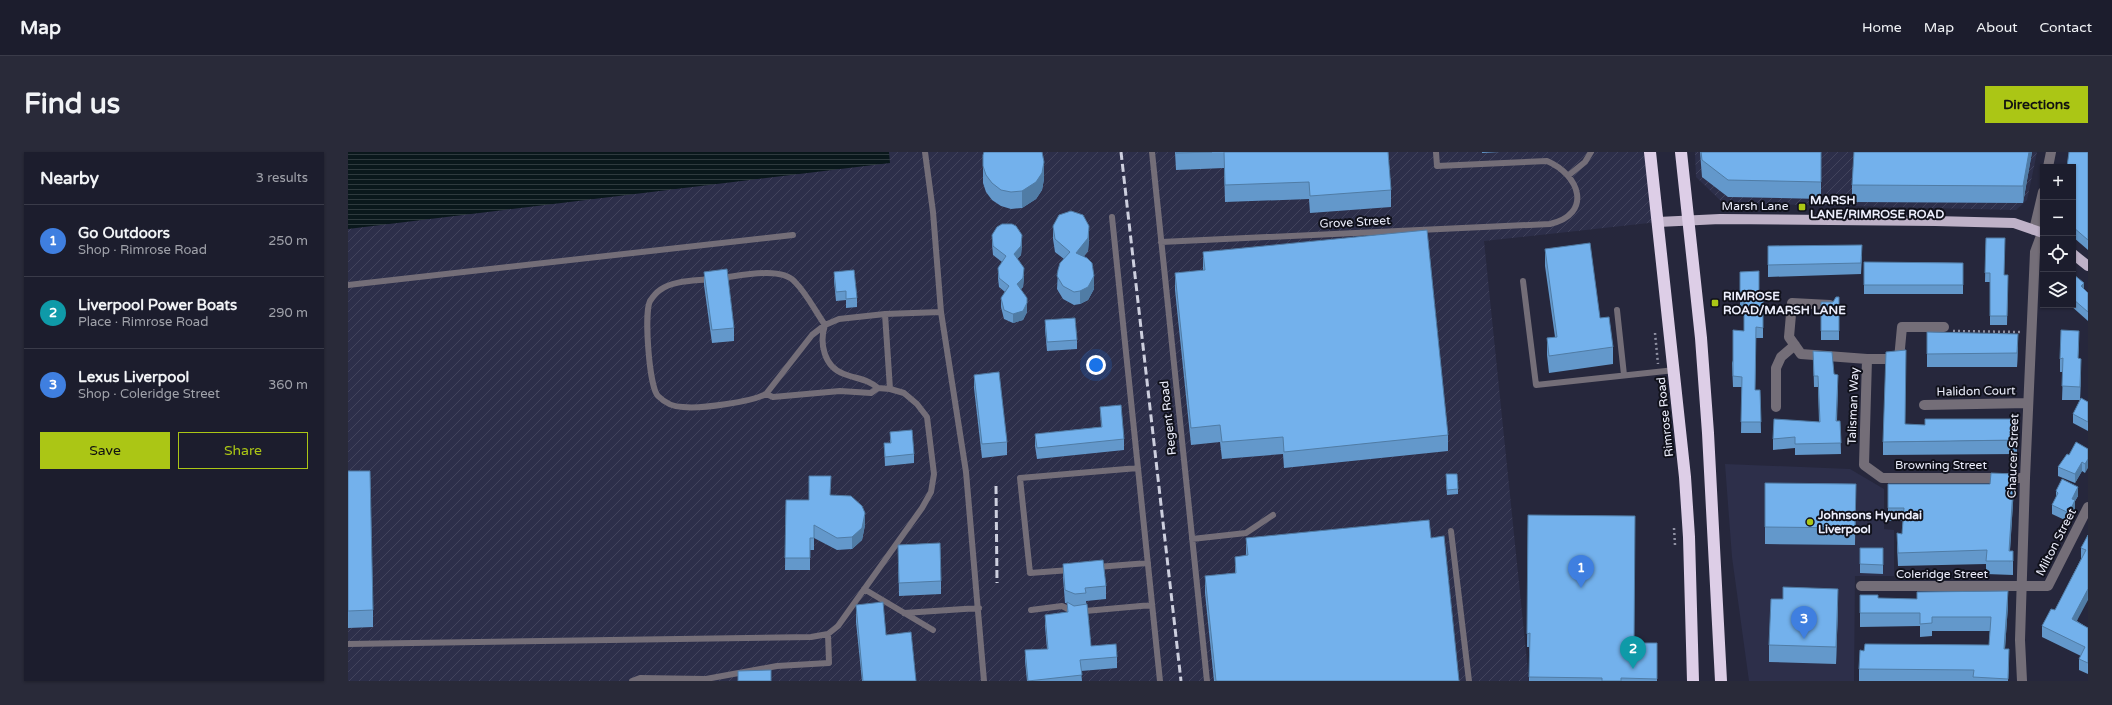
<!DOCTYPE html>
<html lang="en">
<head>
<meta charset="utf-8">
<style>
  :root { --surface:#1c1d2d; --page:#292a39; --text:#f1f3f6; --muted:#a0a2aa; --line:#3a3b49; --accent:#abc615 }
  body { margin:0; font-family:"Varela Round",sans-serif; background:var(--page); color:var(--text) }
  .controls { position:absolute; right:12px; top:12px; display:grid; overflow:hidden; border-radius:0px; box-shadow:0 1px 3px #0004 }
  .controls button { width:36px; height:36px; display:grid; place-items:center; padding:0; border:0; border-bottom:1px solid var(--line); background:var(--surface); color:var(--text); font:20px sans-serif }
  .you { position:absolute; left:748px; top:213px; width:14px; height:14px; margin:-10px; border:3px solid #fff; border-radius:50%; background:#1a73e8; box-shadow:0 0 0 6px #1a73e833 }
  .badge { display:grid; place-items:center; width:26px; height:26px; border-radius:50%; background:var(--accent); color:#fff; font-size:13px; font-weight:700 }
  .pin { position:absolute; translate:-50% -33px; filter:drop-shadow(0 1px 2px #0008) }
  .pin::after { content:''; position:absolute; top:21px; width:14px; height:12px; background:inherit; clip-path:polygon(0 0,100% 0,50% 100%) }
  .list { margin:0; padding:0; list-style:none }
  h2 { display:flex; justify-content:space-between; align-items:center; height:52px; margin:0; padding:0 16px; font-size:17px }
  h2 small { font-size:13px; font-weight:400; color:var(--muted) }
  .list li { display:grid; grid-template-columns:26px 1fr auto; gap:12px; align-items:center; box-sizing:border-box; height:72px; padding:0 16px; border-top:1px solid var(--line) }
  .list b { display:block; font-size:15px; white-space:nowrap }
  .list p { margin:0; font-size:13px; white-space:nowrap; color:var(--muted) }
  .list em { font-size:13px; font-style:normal; color:var(--muted) }
  .actions { display:flex; gap:8px; padding:12px 16px }
  .actions a { flex:1; padding:9px 0; border:1px solid var(--accent); border-radius:0px; text-align:center; font-size:14px; color:var(--accent) }
  .actions .main { background:var(--accent); color:#111 }
  .icon { flex:none; width:22px; height:22px; fill:none; stroke:currentColor; stroke-width:2; stroke-linecap:round; stroke-linejoin:round }
  .map { position:relative; flex:none; width:1740px; height:529px; overflow:hidden; border-radius:0px }
  header { display:flex; align-items:center; gap:24px; box-sizing:border-box; height:56px; padding:0 20px; background:var(--surface); border-bottom:1px solid var(--line) }
  header strong { font-size:19px }
  nav { display:flex; gap:22px; margin-inline-start:auto; font-size:14px }
  .intro { display:flex; align-items:center; justify-content:space-between; box-sizing:border-box; height:96px; padding:0 24px }
  h1 { margin:0; font-size:28px }
  .button { padding:10px 18px; border-radius:0px; background:var(--accent); color:#111; font-size:14px; font-weight:700 }
  main { display:flex; gap:24px; padding:0 24px }
  aside { flex:1; background:var(--surface); border-radius:0px; box-shadow:0 1px 3px #0004 }
  .map>svg:first-child { display:block }
  .built { fill:#2d2f4a }
  .industrial { fill:url(#industrial-furrows) }
  .water { fill:url(#water-rules) }
  .lines { fill:none; stroke-linecap:round; stroke-linejoin:round }
  .path { stroke:#8f90a2; stroke-width:2.5; stroke-dasharray:2 3; stroke-linecap:butt }
  .lane { stroke:#746e78; stroke-width:6 }
  .street { stroke:#746e78; stroke-width:10 }
  .primary { stroke:#bfb2c8; stroke-width:10 }
  .highway { stroke:#ddcee7; stroke-width:12 }
  .rail { stroke:#cdcfde; stroke-width:3; stroke-dasharray:8 4; stroke-linecap:butt }
  .wall { fill:#6398cb }
  .shaded-wall { fill:#507ca5 }
  .building { fill:#73b1ec; stroke:#507ca5 }
  .poi-dot { fill:#abc615; stroke:#10111b; stroke-width:1.5 }
  .labels { text-anchor:middle; stroke-width:4; stroke-linejoin:round; paint-order:stroke }
  .poi-label { font-size:12px; font-weight:bold; fill:#edeffd; stroke:#10111b; text-anchor:start }
  .street-label { font-size:12px; fill:#edeffd; stroke:#10111b }
</style>
</head>
<body>
<header>
<strong>Map</strong>
<nav><a>Home</a><a>Map</a><a>About</a><a>Contact</a></nav>
</header>
<div class="intro"><h1>Find us</h1><a class="button">Directions</a></div>
<main>
<aside>
<h2>Nearby<small>3 results</small></h2>
<ul class="list">
<li><span class="badge" style="background:#3f7fe0">1</span><div><b>Go Outdoors</b><p>Shop · Rimrose Road</p></div><em>250 m</em></li>
<li><span class="badge" style="background:#0f9aa8">2</span><div><b>Liverpool Power Boats</b><p>Place · Rimrose Road</p></div><em>290 m</em></li>
<li><span class="badge" style="background:#3f7fe0">3</span><div><b>Lexus Liverpool</b><p>Shop · Coleridge Street</p></div><em>360 m</em></li>
</ul>
<div class="actions"><a class="main">Save</a><a>Share</a></div>
</aside>
<div class="map">
<svg width="1740" height="529" viewBox="0 0 1740 529">
  <defs>
    <pattern id="industrial-furrows" width="10" height="10" patternUnits="userSpaceOnUse"><rect width="10" height="10" fill="#2d2f4a"/><path d="M-1 1l2-2M0 10L10 0M9 11l2-2" fill="none" stroke="#42435c"/></pattern>
    <pattern id="water-rules" width="6" height="5" patternUnits="userSpaceOnUse"><rect width="6" height="5" fill="#0a181c"/><path d="M0 2.5h6" fill="none" stroke="#2e3a3e"/></pattern>
  </defs>
  <rect width="100%" height="100%" fill="#26273c"/>
  <path class="built" d="M1377,312l125,5 34,20v40l10,1v46h-39l-1,105h-105l-17,-124z"/>
  <path class="industrial" d="M0,0h1302l8,70 -174,19 45,440h-1181z
    M1347,0h342l-10,48 -11,10 -293,-7 -27,-26z"/>
  <path class="water" d="M0,0h541l1,11 -542,66z"/>
  <g class="lines">
    <path class="path" d="M1605,179l67,1
      M1307,181l3,31
      M1312,228l6,59
      M1326,376l1,17"/>
    <path class="lane" d="M577,0l8,60 8,100 25,160 18,209
      M804,0l55,529
      M1221,23l16,-13 6,-10
      M764,65l48,464
      M813,90l389,-18c43,-10 30,-49 -3,-63l-110,5 -1,-14
      M372,126c19,-2 61,-12 75,4 12,12 20,29 30,43 -6,18 -1,42 19,49 13,5 24,5 34,14
      M363,127c-15,2 -38,1 -51,11 -3,2 -8,8 -10,11 -6,12 -1,86 8,95 7,7 16,11 25,11 18,2 67,-5 83,-13l46,-59 13,-10 14,-6 46,-5 56,-2
      M1175,129l13,104 139,-15
      M0,133l445,-50
      M1269,158l7,65
      M537,162l5,75
      M1103,379l18,150
      M844,387l54,-6 27,-18
      M749,415l51,-4
      M722,418l-40,3 -10,-95 118,-10
      M516,437l69,41
      M683,458l31,-4 12,6 78,-7
      M556,461l75,-5
      M0,492l463,-7 17,-3 10,-8 84,-118 9,-16 3,-18 -7,-57 -10,-13 -13,-11 -14,-4 -12,-1 -7,5 -31,-2 -67,6 -7,-3
      M284,529l8,-3 66,1 71,-13 52,-3 -1,-29"/>
    <path class="street" d="M1700,15l3,-15
      M1686,78l9,-38
      M1482,153l-38,-2 -3,34 12,17 66,5
      M1596,175h-42l-3,32h-32l-3,106 18,13h143
      M1576,253l104,-2
      M1428,255v-39l5,-11 14,-12
      M1513,434h187l40,-79
      M1674,529l-2,-41 5,-162 10,-226 7,-19"/>
    <path class="primary" d="M1310,70l62,-3 215,2 79,2 29,10
      M1725,102l15,12"/>
    <path class="highway" d="M1302,0l35,325 4,60 4,144
      M1333,0l20,186 7,95 13,248"/>
    <path class="rail" d="M773,0l60,529
      M648,334l1,97"/>
  </g>
  <path class="wall" d="M827,0h213l3,38v17l-81,6 -1,-14 -84,3 -1,-34 -48,2z
    M1134,0h18l-18,1z
    M1352,0h121v47l-93,-2 -26,-20z
    M1684,0l-9,51 -171,-1v-17z
    M1740,0v98l-15,-13v-70z
    M635,3l61,24 -2,11 -6,9 -14,9 -11,1 -10,-3 -9,-6 -6,-8 -3,-9z
    M705,74l36,13 -1,12 -4,5 10,33 -6,11 -8,4 -6,1 -11,-6 -6,-10 1,-19 6,-11 -9,-7 -2,-13z
    M644,83l30,9 -1,11 -4,4 7,18 -1,10 -2,2 6,23 -4,8 -10,3 -9,-4 -3,-12v-9l4,-6 -6,-5 -1,-9v-10l4,-6 -9,-7 -1,-11z
    M1638,86l18,37h4l-1,50h-17v-43h-5z
    M1420,94l94,10 -1,18 -93,3z
    M1197,97l55,69 13,29v17l-64,9 -2,-18v-17l8,-1 -10,-71z
    M855,100l245,183v16l-164,17 -1,-14 -61,5 -2,-17 -29,3 -16,-155v-17l28,-2z
    M1516,110l99,1v31h-99z
    M356,120l30,56v13l-22,2 -8,-58z
    M486,120l23,26v9l-11,1v-8l-10,1 -2,-20z
    M1392,120l19,10v13h4v43h-7l-1,52h5l1,43h-20l1,-46h-9l-1,-24 12,-32v-23l-4,-1z
    M1725,122l11,15 4,4v28l-18,-16h3z
    M1491,145v43h-18v-38h12z
    M697,168l32,20v9l-30,2 -2,-22z
    M1579,180l91,15 -1,20h-90z
    M1731,192l-1,14 3,14 -1,28h-18l1,-28h-3v-13z
    M1465,199l21,23 4,12 -1,35h3l1,33 -46,1v-7l-22,2v-11l46,-17 -1,-35h-4z
    M626,223l33,67v13l-25,3 -8,-70z
    M1740,250v29l-15,-8v-9z
    M752,255l24,32v11l-87,9 -2,-13v-12l66,-7z
    M542,280l24,22v9l-29,3 -1,-23h6z
    M1669,288v14l-134,1v-13z
    M1740,297l-3,24 -3,-2 -7,12 -17,-7v-9l11,-12z
    M0,319l25,139v17l-25,1z
    M1098,327l12,10v5l-11,1z
    M1417,331l91,1 -1,61 -90,-1z
    M1540,332l126,3 -4,64h3v24l-27,-1v-10l-88,2 -1,-20v-13l5,1 1,-13h-15z
    M1708,339l22,5 -3,5v8l-6,13 -17,-8v-9l4,-7z
    M482,343l35,30 -3,15 -10,9 -15,1 -23,-12v12h-4v20h-25l1,-70h23z
    M1180,363l106,128h23v38h-128v-34h-2z
    M1740,383l-11,86 11,7v46l-9,-4v-11l2,-3 -39,-19v-11l13,-16 26,-51v-11z
    M898,386h185l28,143h-245l-9,-88v-17l30,-3v-16l11,-1z
    M550,393l43,36v13l-42,2z
    M1512,396h23v26l-23,-1z
    M715,412l43,22v13l-20,2 5,45 26,11v11l-36,3 1,10h-55l-2,-20v-11l22,-1 -2,-23v-11l22,-3v-9h-2l-2,-26z
    M1530,446l130,7 -3,44 4,14 -1,18h-149v-12l5,-18 125,-6 1,-14h-58v5l-12,1v-11l-60,1v-14z
    M508,453l30,30 30,46h-54l-6,-59z
    M1490,454l-2,58 -67,-2v-17z"/>
  <path class="shaded-wall" d="M1681,0h3l-9,51v-17z
    M696,10v17l-2,11 -6,9 -14,9v-17z
    M741,74v13l-1,12 -12,15v-13z
    M674,83v9l-1,11 -7,8v-9z
    M676,116v9l-1,10 -6,6v-9z
    M746,124v13l-6,11 -8,4v-13z
    M1736,131v9l-3,-6z
    M679,151v9l-4,8 -10,3v-9z
    M1670,182v13l-1,20v-14z
    M1733,207v13l-1,28v-13z
    M1740,307v9l-3,5v-9z
    M1734,310v9l-7,12v-9z
    M1666,322v13l-5,77v-13z
    M1730,335v9l-3,5v8l-6,13v-9l3,-14z
    M517,361v12l-3,15 -10,9v-12z
    M1490,437v17l-2,58v-17z
    M1740,437v11l-16,30v-11z
    M1660,439v14l-4,57v-13z
    M1661,497v14l-1,18z"/>
  <path class="building" d="M636,0h58l2,10 -2,11 -6,9 -14,9 -11,1 -10,-2 -9,-7 -6,-8 -3,-9v-11z
    M828,0h36l-36,1z
    M876,0h164l3,38 -81,6 -1,-14 -84,3z
    M1353,0h120v30l-93,-2 -26,-20z
    M1506,0h175l-6,34 -171,-1z
    M1721,0h19v88l-15,-13v-60h-6z
    M723,59l12,4 6,11 -1,12 -12,15 11,5 5,5 2,13 -6,11 -8,4 -6,1 -11,-6 -6,-10 1,-6 2,-7 10,-11 -15,-13 -2,-13 6,-11z
    M654,72h10l4,2 6,9 -1,11 -7,8 10,14 -1,10 -6,6 10,14v5l-4,8 -10,3 -9,-4 -3,-12 8,-12 -10,-8 -1,-10 8,-12 -13,-10 -1,-11 5,-8z
    M1079,78l21,205 -164,17 -1,-15 -61,5 -2,-17 -29,3 -16,-155 30,-3 -2,-18z
    M1638,86h19l-1,37h4l-1,41h-17v-43h-5z
    M1242,91l10,75 9,-1 4,30 -64,9 -2,-18 10,-1 -12,-88z
    M1514,93l-1,18 -93,2v-19z
    M1516,110l99,1v22h-99z
    M379,117l7,59 -22,2 -8,-58z
    M506,118l3,28 -11,1v-8l-10,1 -2,-20z
    M1411,119v24h4v33l-7,-1 -1,63h5l1,32h-20l1,-45 -9,-1v-46l11,1v-34h-4v-25z
    M1725,122l11,9 -3,3 7,7v19l-15,-13z
    M1488,145h3v34h-18v-29h12z
    M727,166l2,22 -30,2 -2,-22z
    M1713,178l18,1 -1,27 3,1 -1,28 -18,-1 1,-28 -3,1z
    M1579,180l91,2 -1,19 -90,1z
    M1558,198l-1,74 20,1v-6h91l1,21 -134,2 3,-90z
    M1465,199l19,1 2,22 4,1 -2,46h4l1,22 -46,1v-7l-22,2 1,-20 46,3 -2,-46h-4z
    M651,220l8,70 -25,2 -8,-69z
    M1733,246l7,4v20l-15,-8z
    M773,253l3,34 -87,9 -2,-14 67,-7 -2,-20z
    M564,278l2,24 -29,3 -1,-14h7l-1,-11z
    M1728,290l12,7v10l-3,5 -3,-2 -7,12 -17,-7 9,-13 2,1z
    M0,319h22l3,139 -25,1z
    M1643,321l23,1 -5,77h4v10h-27l1,-11 -89,3 -1,-20 5,1 2,-26h-16v-24h102z
    M1098,322h11l1,15 -11,1z
    M461,324h22l-1,19 21,1 11,10 3,7 -3,15 -10,9 -15,1 -23,-13v13h-4v20h-25l1,-58h23z
    M1714,327l16,8 -6,12 3,1 -6,13 -17,-8 6,-12 -2,-2z
    M1417,331l91,1 -1,44 -90,-1z
    M1180,363l107,1 -1,127h23v36l-36,-1v3h-19v-3l-73,-1 1,-44 -3,1z
    M1081,368l2,18 13,-2 15,145h-243l-11,-105 31,-3 -1,-16 13,-2 -2,-17z
    M1740,383v54l-16,30 16,9v35l-9,-4 6,-12 -43,-21 9,-17 4,1 31,-60 -5,-2z
    M592,391l1,38 -42,2 -1,-38z
    M1512,396h23v17l-23,-1z
    M755,408l3,26 -21,2 1,5 -11,1 -10,-4 -2,-26z
    M1435,435l55,2 -2,58 -67,-2 2,-46h12z
    M1660,439l-4,58h5l-1,30 -35,-2 1,-7 -115,-1 1,-19 4,1 1,-7 124,1 2,-28h-59v6l-12,1v-11h-60v-18h18v3l39,1v-7z
    M535,450l3,33 25,-3 5,49h-53l-7,-76z
    M719,450l7,4 13,-2 4,42 25,-2 1,13 -37,3 2,15 -54,6 -3,-31 23,-1 -3,-34 23,-3z
    M423,518v11h-33v-10z"/>
  <g class="poi-dot">
    <rect x="1450" y="51" width="8" height="8" rx="2"/>
    <rect x="1363" y="147" width="8" height="8" rx="2"/>
    <circle cx="1462" cy="370" r="4"/>
  </g>
  <g class="labels">
    <g class="poi-label">
      <text x="1462" y="52">MARSH<tspan x="1462" dy="14">LANE/RIMROSE ROAD</tspan></text>
      <text x="1375" y="148">RIMROSE<tspan x="1375" dy="14">ROAD/MARSH LANE</tspan></text>
      <text x="1470" y="367">Johnsons Hyundai<tspan x="1470" dy="14">Liverpool</tspan></text>
    </g>
    <g class="street-label">
      <text x="1407" y="58">Marsh Lane</text>
      <text transform="translate(1007 70) rotate(-3)" y="4">Grove Street</text>
      <text transform="translate(1628 239) rotate(-1)" y="4">Halidon Court</text>
      <text transform="translate(1505 254) rotate(-88)" y="4">Talisman Way</text>
      <text transform="translate(1317 265) rotate(-96)" y="4">Rimrose Road</text>
      <text transform="translate(820 266) rotate(-96)" y="4">Regent Road</text>
      <text transform="translate(1665 304) rotate(-88)" y="4">Chaucer Street</text>
      <text x="1593" y="317">Browning Street</text>
      <text transform="translate(1708 390) rotate(-63)" y="4">Milton Street</text>
      <text x="1594" y="426">Coleridge Street</text>
    </g>
  </g>
</svg>
<div class="controls">
<button>+</button>
<button>−</button>
<button><svg class="icon" aria-label="locate" viewBox="0 0 24 24"><circle cx="12" cy="12" r="6"/><path d="M12 2v4M12 18v4M2 12h4M18 12h4"/></svg></button>
<button><svg class="icon" aria-label="layers" viewBox="0 0 24 24"><path d="M12 4l9 5-9 5-9-5zM3 14l9 5 9-5"/></svg></button>
</div>
<div class="you"></div>
<div class="pin badge" style="left:1233px;top:436px;background:#3f7fe0">1</div>
<div class="pin badge" style="left:1285px;top:517px;background:#0f9aa8">2</div>
<div class="pin badge" style="left:1456px;top:487px;background:#3f7fe0">3</div>
</div>
</main>
</body>
</html>
